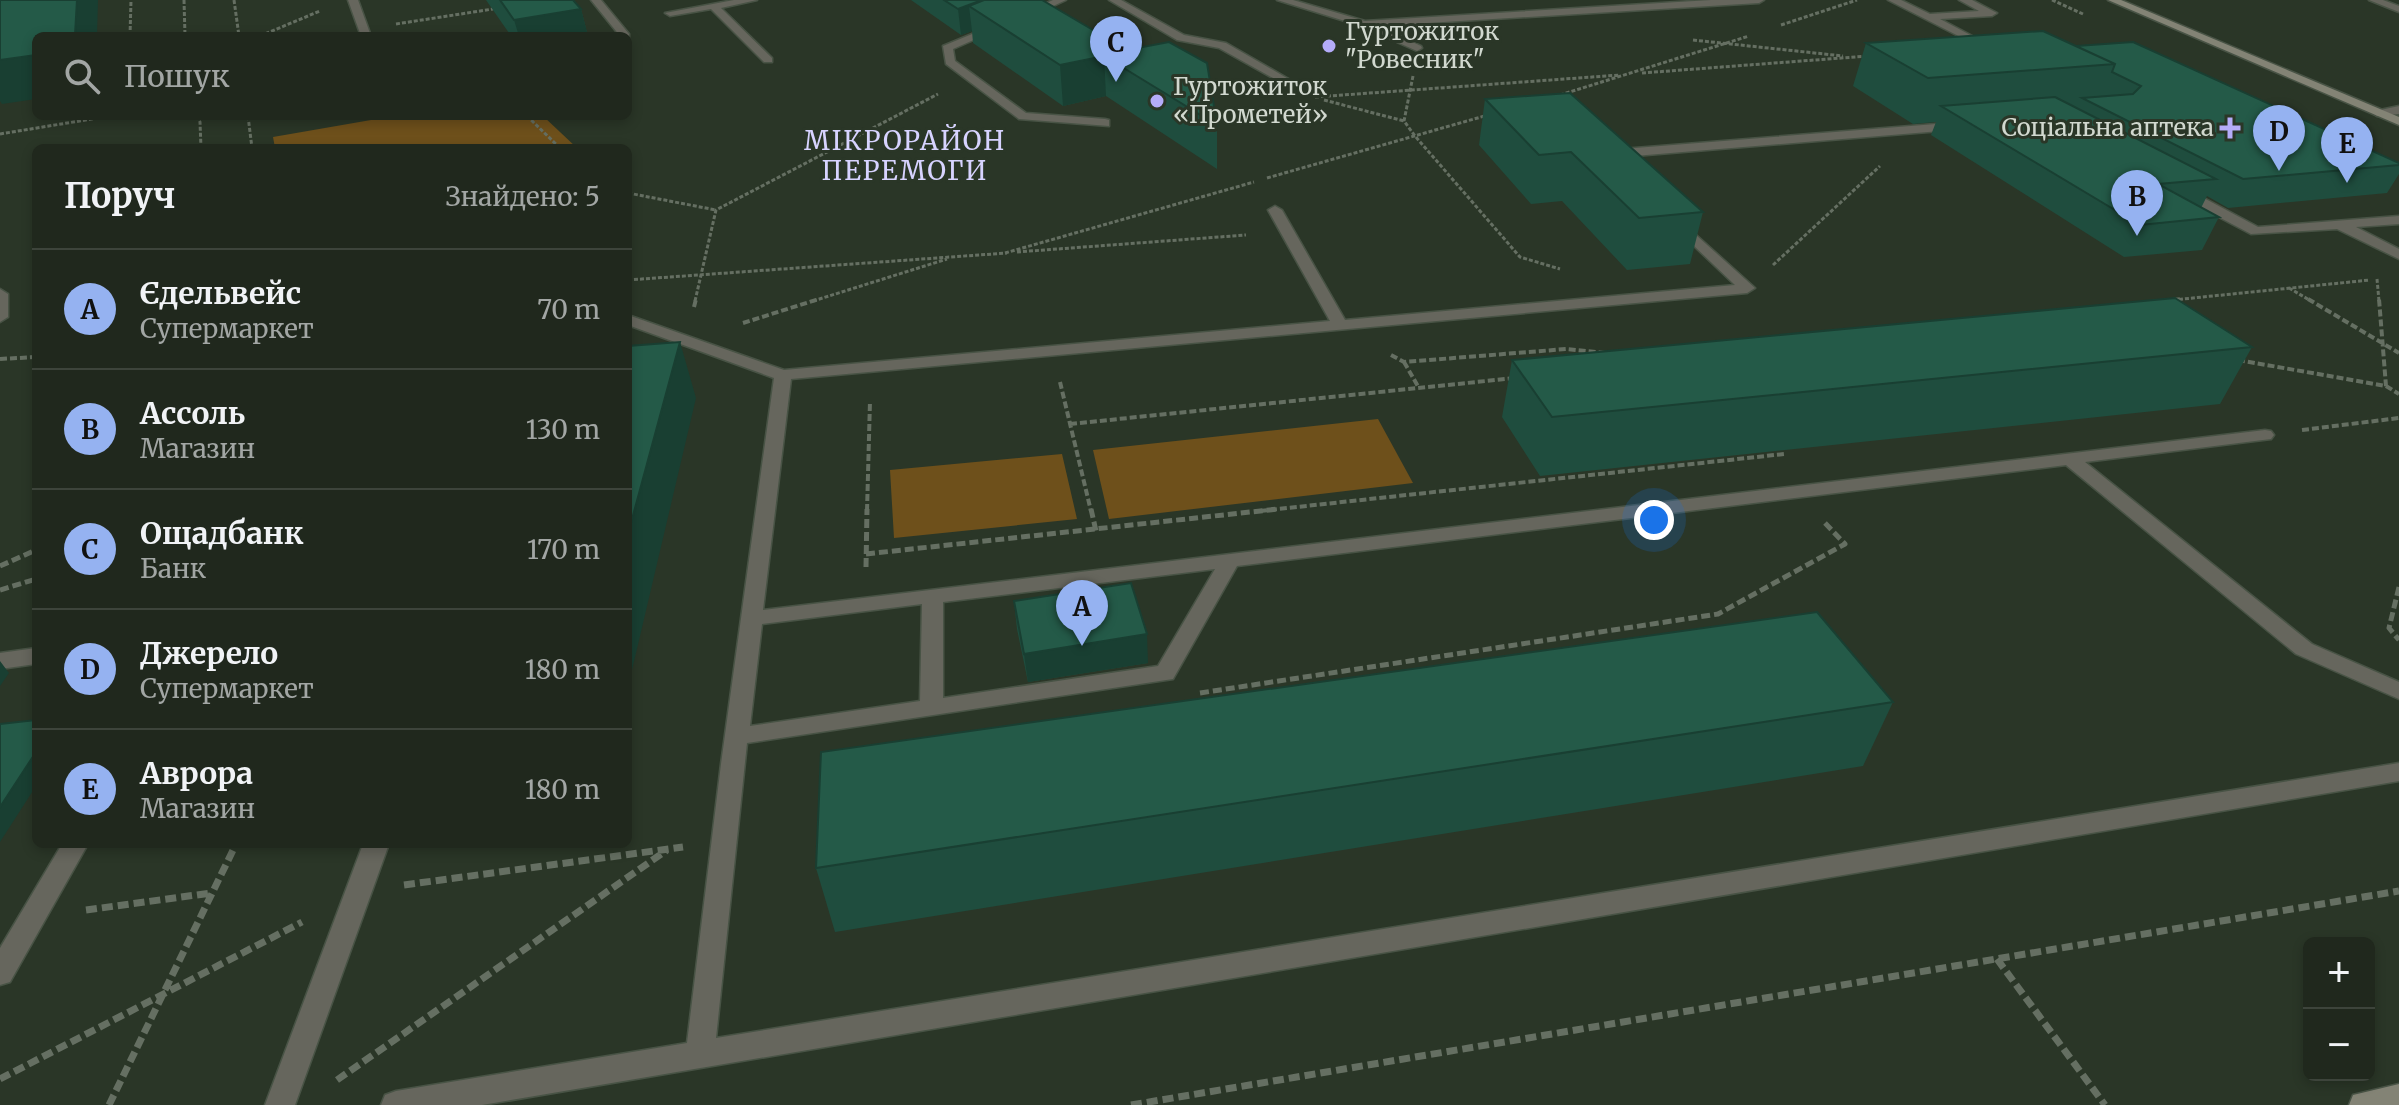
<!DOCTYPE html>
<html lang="uk">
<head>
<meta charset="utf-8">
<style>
  :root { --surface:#20281d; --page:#283026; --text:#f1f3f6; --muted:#a2a6a4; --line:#3d443b; --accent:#95b2f1 }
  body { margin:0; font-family:Merriweather,serif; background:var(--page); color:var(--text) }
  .controls { position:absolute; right:24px; bottom:24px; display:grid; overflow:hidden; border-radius:12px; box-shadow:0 4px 12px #0003 }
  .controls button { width:72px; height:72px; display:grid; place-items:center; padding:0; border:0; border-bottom:2px solid var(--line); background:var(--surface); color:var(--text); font:40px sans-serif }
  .you { position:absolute; left:1654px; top:520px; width:28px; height:28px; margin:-20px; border:6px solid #fff; border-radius:50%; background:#1a73e8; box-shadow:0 0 0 12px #1a73e833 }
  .badge { display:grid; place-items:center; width:52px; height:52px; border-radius:50%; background:var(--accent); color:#111; font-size:26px; font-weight:700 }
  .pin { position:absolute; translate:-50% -66px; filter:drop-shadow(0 2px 4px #0008) }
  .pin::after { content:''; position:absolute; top:42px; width:28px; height:24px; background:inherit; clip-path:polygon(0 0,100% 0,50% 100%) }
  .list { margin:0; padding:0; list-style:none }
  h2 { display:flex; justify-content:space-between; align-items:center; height:104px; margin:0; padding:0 32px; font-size:34px }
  h2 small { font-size:26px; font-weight:400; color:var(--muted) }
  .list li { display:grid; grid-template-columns:52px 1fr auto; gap:24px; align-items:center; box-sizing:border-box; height:120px; padding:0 32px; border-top:2px solid var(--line) }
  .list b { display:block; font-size:30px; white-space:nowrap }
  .list p { margin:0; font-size:26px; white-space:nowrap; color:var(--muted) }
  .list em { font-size:26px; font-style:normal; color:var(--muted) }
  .icon { flex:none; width:44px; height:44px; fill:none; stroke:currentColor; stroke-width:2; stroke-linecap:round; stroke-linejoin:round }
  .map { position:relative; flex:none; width:2399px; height:1105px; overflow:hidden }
  .search { position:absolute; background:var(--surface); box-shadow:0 4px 12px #0003; left:32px; top:32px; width:600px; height:88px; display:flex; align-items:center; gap:20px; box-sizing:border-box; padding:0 28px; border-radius:12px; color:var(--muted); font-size:30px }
  .panel { position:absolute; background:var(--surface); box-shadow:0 4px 12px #0003; left:32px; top:144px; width:600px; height:704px; border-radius:12px }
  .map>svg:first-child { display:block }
  .green { fill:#6e501b }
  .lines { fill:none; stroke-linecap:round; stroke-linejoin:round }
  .service-casing { stroke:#485345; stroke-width:3 }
  .secondary-casing { stroke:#485345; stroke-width:3 }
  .path-far3 { stroke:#656f62; stroke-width:3; stroke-dasharray:4 2; stroke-linecap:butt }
  .path-far2 { stroke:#656f62; stroke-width:4; stroke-dasharray:7 3; stroke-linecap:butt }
  .path-far1 { stroke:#656f62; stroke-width:5; stroke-dasharray:9 4; stroke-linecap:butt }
  .path { stroke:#656f62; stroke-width:7; stroke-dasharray:11 5; stroke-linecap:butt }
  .service { fill:#66665d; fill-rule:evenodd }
  .secondary { fill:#838375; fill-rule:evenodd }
  .wall { fill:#1f4d3e }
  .shaded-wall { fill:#193f32 }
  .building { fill:#245a48; stroke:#193f32; stroke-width:2 }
  .poi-dot { fill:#b4acf9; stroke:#2a3627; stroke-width:3 }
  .labels { text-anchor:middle; stroke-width:6; stroke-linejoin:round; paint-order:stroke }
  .far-poi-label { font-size:24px; fill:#d1d8cf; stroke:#2a3627; text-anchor:start }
  .far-quarter-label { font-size:26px; letter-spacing:2px; fill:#d7d3ff; stroke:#2a3627 }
</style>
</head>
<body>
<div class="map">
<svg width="2399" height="1105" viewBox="0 0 2399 1105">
  <rect width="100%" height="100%" fill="#2a3627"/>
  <path class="green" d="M394,116h149l34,32h-302l-2,-11z
    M1378,419l35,64 -304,36 -16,-69z
    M1062,454l15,65 -183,19 -4,-68z"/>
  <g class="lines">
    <defs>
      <path id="service" d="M348,0h10l13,36h-10z
        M591,0h10l28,34v4l-9,-2z
        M734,0h23l-36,8 51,50v4h-8l-53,-53 -41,7 -5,-3z
        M1053,0h13l-34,16 -9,-2z
        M1109,0h12l63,35 42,8 66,38 -10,2 -63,-35 -42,-8z
        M1277,0h16l72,21 346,-21h53l-5,3 -381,23 43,20 1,2 -5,3 -56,-25z
        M1888,0h13l29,14 49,-3 -20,-11h13l25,13 -5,3 -52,3 55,29 -9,2z
        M2369,0h14l16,6v6z
        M994,25l9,2 -50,22 2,12 71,52 79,6 4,1v6l-90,-7 -73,-55 -3,-18z
        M2399,106v8l-22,2 -6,-4z
        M1961,122l4,1v6l-355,29 -6,-4 6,-4z
        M2175,188h10l73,39 141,-11v8l-43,3 43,22v10l-62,-30 -86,5 -76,-40z
        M1275,206l7,4 63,110 390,-35 -64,-61 -2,-3 7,-4 79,71 -8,5 -956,86 -28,231 1502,-180 6,1 3,4 -3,4 -186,23 227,182 87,38v17l-103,-45 -230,-189 -829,101 -64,113 -426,64 -31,295 1683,-275v18l-1917,324h-101l4,-10 11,-4 291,-48 34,-279 53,-386 -146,-53v-10l156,55 546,-49 -62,-111zM1215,569l-57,97 -215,32v-96zM922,604l-2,97 -170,25 12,-102z
        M0,289l8,5v23l-8,5z
        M36,648v16l-36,5v-16z
        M62,844h26l-78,138 -10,3v-37z
        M363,844h26l-94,261h-30z"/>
      <path id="secondary" d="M2108,0h13l278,117v8z
        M2399,1084v21h-50l4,-10z"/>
    </defs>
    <use href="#service" class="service-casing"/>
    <use href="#secondary" class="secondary-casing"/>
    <path class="path-far3" d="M184,0l1,36
      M234,0l5,36
      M2052,0l31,14
      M396,24l97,-15
      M1781,25l76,-25
      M130,36l1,-36
      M260,36l60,-25
      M1693,40l150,16
      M1642,73l226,-17
      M1413,76l-9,45 11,15 105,121 40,12
      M1560,95l189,-59
      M1315,97l305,-22
      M1324,100l80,21
      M196,116l4,6 1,26
      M248,116l4,32
      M527,116l33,32
      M0,134l110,-18
      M1267,178l221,-63
      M628,193l88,17
      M1017,252l229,-17
      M1005,253l249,-71
      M1773,265l107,-99
      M2377,279l2,22
      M628,280l379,-27
      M2289,288l22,13
      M2173,300l197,-20
      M695,301l21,-91 222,-116
      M813,301l134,-42"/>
    <path class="path-far2" d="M2308,299l91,54
      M2173,300l8,-1
      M694,307l2,-8
      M743,323l76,-24
      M1391,355l13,7 162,-13 40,4
      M0,359l36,-2
      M2238,360l148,26 -7,-87
      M1404,362l15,26
      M1060,382l31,129
      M2386,386l13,8
      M1070,424l445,-46
      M2302,430l97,-12
      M867,511l3,-110
      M1260,511l524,-57"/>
    <path class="path-far1" d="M1091,509l5,22
      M866,554l412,-45
      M0,566l36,-16
      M866,567l1,-58
      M2399,587l-10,41 10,12
      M0,590l36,-11
      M1200,693l518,-79 127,-70 -20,-21"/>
    <path class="path" d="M404,885l279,-38
      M86,910l125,-17
      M1997,959l108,146
      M0,1079l302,-157
      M337,1080l330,-230
      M109,1105l127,-261
      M1131,1105l1268,-214"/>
    <use href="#service" class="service"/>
    <use href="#secondary" class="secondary"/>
  </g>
  <path class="wall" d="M486,0h87l8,9 7,27h-77z
    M911,0h131l175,125v44l-111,-73 -43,10 -90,-63 -1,-12 -11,4z
    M1866,43l210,3 323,117v11l-12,19 -159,15 -21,-12 -6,12 18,9 -17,33 -78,7 -193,-122 5,-13 -23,2 -60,-38z
    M1485,99l218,113 -13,52 -63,6 -65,-69 -31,3 -52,-59z
    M2252,347l-32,57 -680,72 -38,-59 10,-57z
    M1014,601l134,62 -120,19 -11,-53z
    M1893,702l-30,64 -1028,166 -19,-64z"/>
  <path class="shaded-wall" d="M77,0h21l-1,36h-26z
    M982,0l-13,6 3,25 -11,4 -3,-26z
    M581,9l7,27h-69l-5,-16z
    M36,55v44l-34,5 -2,-3v-41z
    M1104,56l2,40 -43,10 -3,-41z
    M680,342l16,56 -68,289v-153z
    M1147,634l1,29 -120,19 -4,-28z
    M0,661l9,12 -9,13z
    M36,752v34l-36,56v-35z"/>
  <path class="building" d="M0,0h77l-2,35 -39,1v19l-36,5z
    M500,0h73l8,9 -67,11z
    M944,0h38l-24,9z
    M984,0h58l85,50 42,-8 38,21 10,62 -113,-69 -44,9 -91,-59z
    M2043,31l72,33 -187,14 -62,-35z
    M2133,42l266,121v2l-156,14 -161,-81 51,-4 8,-8 -29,-14 3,-8 -39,-18z
    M1570,93l133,119 -64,6 -68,-66 -32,3 -54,-56z
    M2055,97l161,82 -58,5 61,33 -79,8 -199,-119z
    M2175,298l77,49 -700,70 -40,-57z
    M680,342l-52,192v-188z
    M1131,583l16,51 -123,20 -10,-53z
    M1817,612l76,90 -1077,166 5,-116z
    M36,720v32l-36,55v-83z"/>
  <g class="poi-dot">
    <circle cx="1329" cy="46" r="8"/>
    <circle cx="1157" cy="101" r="8"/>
    <path d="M2226 116h8v8h8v8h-8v8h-8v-8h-8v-8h8z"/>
  </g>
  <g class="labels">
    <g class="far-poi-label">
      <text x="1345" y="40">Гуртожиток<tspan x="1345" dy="28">"Ровесник"</tspan></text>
      <text x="1173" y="95">Гуртожиток<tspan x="1173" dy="28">«Прометей»</tspan></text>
      <text x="2214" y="136" text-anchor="end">Соціальна аптека</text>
    </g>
    <g class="far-quarter-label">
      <text x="905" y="150">МІКРОРАЙОН<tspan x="905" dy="30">ПЕРЕМОГИ</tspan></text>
    </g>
  </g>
</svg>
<div class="controls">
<button>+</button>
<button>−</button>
</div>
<div class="you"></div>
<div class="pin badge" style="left:1082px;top:646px">A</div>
<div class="pin badge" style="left:2137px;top:236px">B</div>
<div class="pin badge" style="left:1116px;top:82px">C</div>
<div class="pin badge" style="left:2279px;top:171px">D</div>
<div class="pin badge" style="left:2347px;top:183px">E</div>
<div class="search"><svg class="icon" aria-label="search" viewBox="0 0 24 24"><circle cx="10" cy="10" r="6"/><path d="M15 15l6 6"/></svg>Пошук</div>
<section class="panel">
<h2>Поруч<small>Знайдено: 5</small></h2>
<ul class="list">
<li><span class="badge">A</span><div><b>Єдельвейс</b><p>Супермаркет</p></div><em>70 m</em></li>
<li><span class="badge">B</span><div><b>Ассоль</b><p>Магазин</p></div><em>130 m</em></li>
<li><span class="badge">C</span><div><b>Ощадбанк</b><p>Банк</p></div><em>170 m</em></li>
<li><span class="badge">D</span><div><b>Джерело</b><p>Супермаркет</p></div><em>180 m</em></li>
<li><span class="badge">E</span><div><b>Аврора</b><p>Магазин</p></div><em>180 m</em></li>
</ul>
</section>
</div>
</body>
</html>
